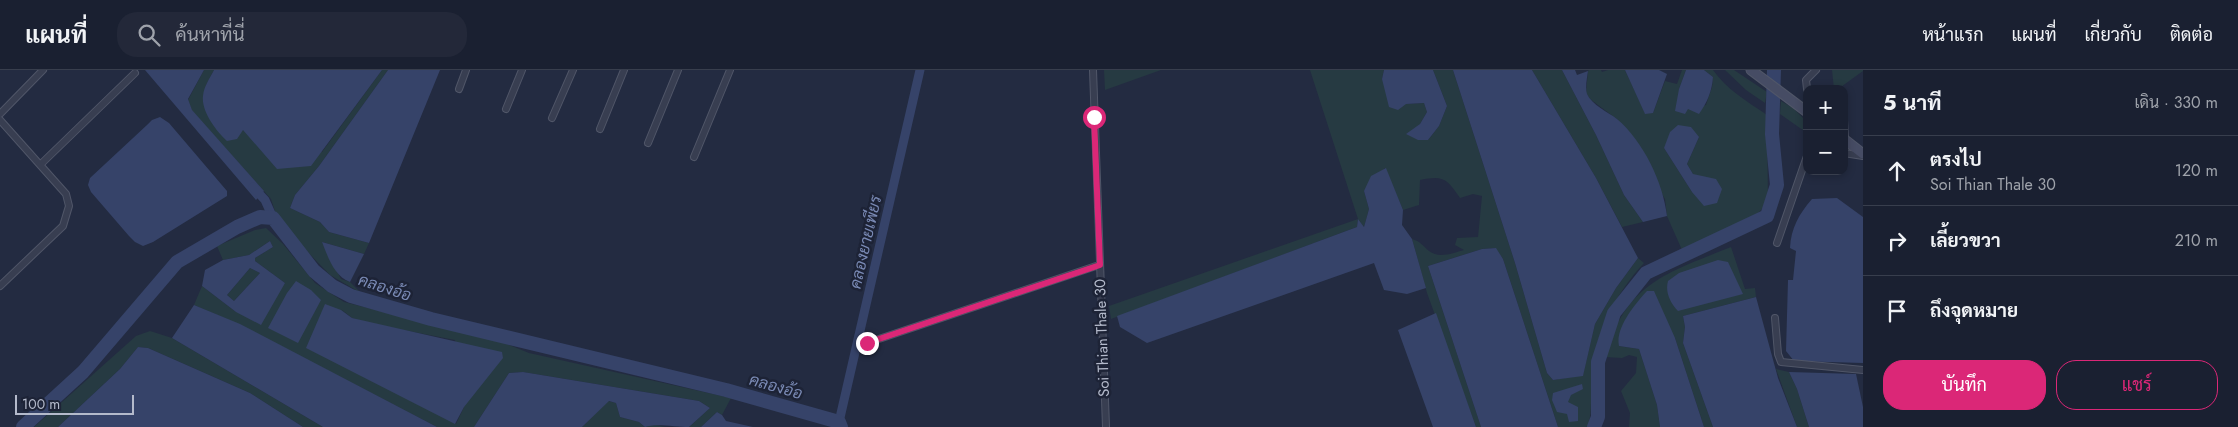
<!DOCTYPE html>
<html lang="th">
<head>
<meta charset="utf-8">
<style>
  :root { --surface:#1a2031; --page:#232839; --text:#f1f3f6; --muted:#9fa3ab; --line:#383e4d; --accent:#db2777 }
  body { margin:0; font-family:Jost,Sarabun,sans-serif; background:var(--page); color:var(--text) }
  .controls { position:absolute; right:15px; top:15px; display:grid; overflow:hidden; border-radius:10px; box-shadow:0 2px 8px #0003 }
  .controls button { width:45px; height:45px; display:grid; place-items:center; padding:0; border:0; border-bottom:1px solid var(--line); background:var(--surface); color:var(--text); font:25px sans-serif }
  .scale { position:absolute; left:15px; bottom:12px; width:119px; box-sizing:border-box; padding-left:5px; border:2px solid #b4bacb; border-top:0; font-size:14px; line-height:18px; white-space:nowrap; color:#b4bacb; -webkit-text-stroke:4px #1d2336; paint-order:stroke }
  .stop { position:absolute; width:15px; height:15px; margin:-11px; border:4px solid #db2777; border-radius:50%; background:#fff }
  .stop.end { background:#db2777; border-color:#fff; box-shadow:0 1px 5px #0008 }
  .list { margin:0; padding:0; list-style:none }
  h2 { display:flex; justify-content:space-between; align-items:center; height:65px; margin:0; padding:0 20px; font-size:21px }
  h2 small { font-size:16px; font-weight:400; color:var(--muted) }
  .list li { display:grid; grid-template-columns:32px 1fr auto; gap:15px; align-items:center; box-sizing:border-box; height:70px; padding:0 20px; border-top:1px solid var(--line) }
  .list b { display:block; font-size:19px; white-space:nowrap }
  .list p { margin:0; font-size:16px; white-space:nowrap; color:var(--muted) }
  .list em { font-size:16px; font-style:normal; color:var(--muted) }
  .actions { display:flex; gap:10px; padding:15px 20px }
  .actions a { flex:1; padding:11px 0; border:1px solid var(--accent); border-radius:20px; text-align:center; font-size:18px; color:var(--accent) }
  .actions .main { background:var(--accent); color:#fff }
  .icon { flex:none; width:28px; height:28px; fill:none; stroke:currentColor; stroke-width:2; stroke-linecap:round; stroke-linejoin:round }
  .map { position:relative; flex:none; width:1863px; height:357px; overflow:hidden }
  header { display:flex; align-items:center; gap:30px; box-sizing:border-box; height:70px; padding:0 25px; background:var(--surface); border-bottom:1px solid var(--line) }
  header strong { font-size:24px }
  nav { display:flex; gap:28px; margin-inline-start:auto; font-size:18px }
  .search { width:350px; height:45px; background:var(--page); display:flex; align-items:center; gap:12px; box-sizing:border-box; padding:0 18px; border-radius:20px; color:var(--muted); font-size:19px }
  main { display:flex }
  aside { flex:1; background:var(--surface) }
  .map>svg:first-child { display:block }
  .green { fill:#263a42; fill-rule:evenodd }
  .water { fill:#364369; fill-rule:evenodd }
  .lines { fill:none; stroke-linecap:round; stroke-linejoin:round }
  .canal { stroke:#364369; stroke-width:9 }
  .river { stroke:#364369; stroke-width:14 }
  .minor-casing { stroke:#505668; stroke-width:8 }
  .secondary-casing { stroke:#505668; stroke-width:11 }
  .minor { stroke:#383e51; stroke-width:6 }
  .secondary { stroke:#464c64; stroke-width:9 }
  .route { stroke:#db2777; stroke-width:6 }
  .labels { text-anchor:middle; stroke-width:5; stroke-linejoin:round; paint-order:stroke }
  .street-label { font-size:15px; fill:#b4bacb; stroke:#1d2336 }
  .water-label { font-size:16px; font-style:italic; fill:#7a8ab5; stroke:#1d2336 }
</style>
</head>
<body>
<header>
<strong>แผนที่</strong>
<div class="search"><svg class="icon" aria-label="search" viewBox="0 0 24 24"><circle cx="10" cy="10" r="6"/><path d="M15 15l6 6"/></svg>ค้นหาที่นี่</div>
<nav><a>หน้าแรก</a><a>แผนที่</a><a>เกี่ยวกับ</a><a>ติดต่อ</a></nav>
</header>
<main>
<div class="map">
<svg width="1863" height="357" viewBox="0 0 1863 357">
  <rect width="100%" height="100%" fill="#232b41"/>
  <path class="green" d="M204,0h10l-8,15 37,45 79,22 60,-82h6l-69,96 -24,29 -5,13 30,14 9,10 40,11 -5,11 -42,-12 19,37 9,3 11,11 -31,-18 -35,-36 -19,-25 -5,-15 -79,-88 -4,-11z
    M1104,0h57l-56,20z
    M1310,0h74l-2,9 24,25 18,-1 3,9 -7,12 -2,16h10l11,-14 8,-20 -14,-36h20l62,193 32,110 6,7 30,-5 12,-51 21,-36 22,-30 6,5c-27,29 -49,69 -52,110 -2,18 1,36 -4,54h-30l-55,-168 -8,-11 -13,1 -54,17 53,161h-5l-49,-134 -15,-54c8,2 11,7 17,12 10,8 24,2 35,-1l-9,-5 2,-7 21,-1 4,-41 -9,-2 -13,4c-13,-19 -16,-23 -40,-18l-1,25 -16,5 -18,-42 -21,23 5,18 -5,18 -6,-8 -1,8 -246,92 -2,-13 249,-87z
    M1532,0h30l34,65 28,60 19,27 -21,5 -26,-49z
    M1589,0h12l1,2 6,-2h17l20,43h8l12,-32 12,3 5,-14h4l-7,19 9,20 18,-4 6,-18 1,-10 -9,-7h9c13,19 35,32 54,45l1,88 -12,12 -74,35 -15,-34 -2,-17 -47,-79 -28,-21 -4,-6 2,-22zM1699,67l-12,27 6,10 -1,18 -28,-44z
    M1725,0h9l33,22 -2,11 -19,-13z
    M1832,0h31v1l-25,18h-4z
    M1781,31l12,7 14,14v11l-27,-19z
    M266,158l17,16 32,39 29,19 153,38 32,13 202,45 -9,17 -5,-3 -16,15h-12l21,-19 -11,-7 -176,-29 -14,1 -35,54h-37l-197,-102 -46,-20 8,-19 34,26 49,-29 -30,-22v-3l18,-11 -3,-6 -21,14 -26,5 -6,-14 38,-16zM341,239l11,9 20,6 83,16 9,67 -8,17z
    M1731,177l14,42 10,-1 1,9 -73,19 2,11 -2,16 30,84h-9l-29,-89 -56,8 20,3 18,56 3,22h-31l1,-14 -9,-22 15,-18 1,-16 -8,-2 -7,3 -17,-1c20,-74 62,-84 126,-110z
    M250,198l10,5 -26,28 -7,-6z
    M150,261l22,7 151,89h-20l-53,-34 -102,-45 -10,-1 -18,22 -62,58h-24l102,-91z
    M1776,299l13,3 8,17 12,38h-12z
    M608,331l8,2 4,14 19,5 6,5 7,-3 13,3h-83z"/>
  <path class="water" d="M145,0h59l-16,29 4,11 72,81 -8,9z
    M214,0h168l-71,96 -34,3 -34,-39 -6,9 -10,2c-11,-10 -26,-30 -24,-45 1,-10 7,-18 11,-26z
    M388,0h52l-71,173 -40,-11 -9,-10 -30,-14 5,-13 24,-29z
    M1384,0h49l14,36 -8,20 -11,14h-10l-12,-6 14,-10 7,-12 -3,-9 -18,1 -8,6 -9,-3 -7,-28z
    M1453,0h79l64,108 42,80 -22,30 -21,36 -12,52 -30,4 -6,-7 -32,-110z
    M1562,0h13l2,5 11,-4c-1,7 -3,17 -1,23 5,11 21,18 30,25 26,22 46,63 50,97l-24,6 -19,-27 -28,-60z
    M1625,0h34l8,4 -14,39 -8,1z
    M1686,0h18l9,7c-1,14 -6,26 -14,37l-11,-5 -3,5 -10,-3 4,-22z
    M160,47l9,6 58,68v5l-74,46 -10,4 -8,-4 -6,-6 -38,-44 -3,-7 2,-7 57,-53 5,-5z
    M1678,55l13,2 8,10 -12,27 6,10 23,5 6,10 -5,14 -13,3 -12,-14 -28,-44 6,-16z
    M1386,98l17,42 -1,15 10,14 14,49 -19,6 -23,-4 -10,-27 -227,80 -27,-16 -3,-11 240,-89 1,-8 6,8 5,-18 -5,-18 7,-15z
    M1837,128l26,19v146l-69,-2 -8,-10 2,-71h5l3,-29 -6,-3c1,-20 9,-34 22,-49z
    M270,171l3,6 -18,11v3l30,22 -24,42 -25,-13 -34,-26 3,-16 18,-10 26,-5zM250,198l10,5 -26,28 -7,-6z
    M322,172l42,12 -14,28c-16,-6 -22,-25 -28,-40z
    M1496,178l7,11 55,168h-77l-53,-161 54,-17z
    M1718,190l10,2 15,32 -65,17c-8,-8 -13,-19 -10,-30l11,-8z
    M296,211l15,9 10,10 -23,43 -30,-15 19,-35z
    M1647,221h7l21,47 29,89h-44l-3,-22 -18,-56 -20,-3c-4,-18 16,-42 28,-55z
    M1756,227l22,81 19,49h-84l-30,-84 2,-16 -2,-11z
    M325,234l16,6 11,8 150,34 1,6 -39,49 -9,17 -149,-76z
    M194,235l46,19 197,103h-114l-151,-89z
    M1436,243l40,114h-43l-35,-97z
    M138,277l10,1 102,45 53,34h-245l62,-58z
    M523,302l176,29 11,7 -21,19c-13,0 -34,-4 -44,0l-6,-5 -19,-5 -4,-14 -7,-2 -27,26h-108l35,-54z
    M1789,302l67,2 7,33v20h-54l-12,-38z
    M1582,314l1,5 -12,6 -3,7 10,5v14l-9,1 -2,-8 -10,-2 -5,-12 1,-7z
    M717,342l5,3 4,6 27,6h-52z"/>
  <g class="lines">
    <path class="canal" d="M253,117l12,13 8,18
      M839,352l81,-352"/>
    <path class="river" d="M23,357l60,-55 94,-110 60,-35 23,-10 13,1 41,53 18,15 19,10 80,23 295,71 113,32 2,5
      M1594,357l4,-10v-55l16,-49 32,-40 121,-57 10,-31 -5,-51 2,-64"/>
    <defs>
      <path id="minor" d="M1093,0l13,357
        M459,19l7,-19
        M1807,19l-1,-9 10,-10
        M506,39l16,-39
        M0,44l43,-44
        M552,48l21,-48
        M0,50l66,74 3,12 -6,20 -63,60
        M1844,50l1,20
        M600,59l24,-59
        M648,73l30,-73
        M1844,83l19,3
        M694,87l36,-87
        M41,94l94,-91
        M1777,173l30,-87
        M1775,248l3,36 3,8 82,8
        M867,273l232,-78"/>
      <path id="secondary" d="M1751,0l56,42
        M1844,69l19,15"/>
    </defs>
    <use href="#minor" class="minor-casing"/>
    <use href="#secondary" class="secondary-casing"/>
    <use href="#minor" class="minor"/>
    <use href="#secondary" class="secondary"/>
  </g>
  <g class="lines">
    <path class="route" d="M867,273l233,-78 -6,-148"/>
  </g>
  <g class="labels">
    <g class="street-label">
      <text transform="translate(1102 268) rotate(-92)" y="5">Soi Thian Thale 30</text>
    </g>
    <g class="water-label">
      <text transform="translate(865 172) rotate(-77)" y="6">คลองยายเพียร</text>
      <text transform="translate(385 217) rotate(18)" y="6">คลองอ้อ</text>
      <text transform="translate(776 316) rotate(16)" y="6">คลองอ้อ</text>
    </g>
  </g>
</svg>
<div class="controls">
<button>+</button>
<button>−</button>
</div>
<div class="scale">100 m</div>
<div class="stop" style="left:1094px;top:47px"></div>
<div class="stop end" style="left:867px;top:273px"></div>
</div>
<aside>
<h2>5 นาที<small>เดิน · 330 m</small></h2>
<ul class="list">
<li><svg class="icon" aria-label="ahead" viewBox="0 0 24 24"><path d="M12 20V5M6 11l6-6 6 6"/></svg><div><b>ตรงไป</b><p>Soi Thian Thale 30</p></div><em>120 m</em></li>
<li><svg class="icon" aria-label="right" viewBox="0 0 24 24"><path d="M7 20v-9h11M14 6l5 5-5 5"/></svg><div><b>เลี้ยวขวา</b></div><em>210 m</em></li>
<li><svg class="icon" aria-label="arrive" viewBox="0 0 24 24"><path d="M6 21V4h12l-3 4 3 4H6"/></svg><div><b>ถึงจุดหมาย</b></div></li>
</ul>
<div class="actions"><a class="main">บันทึก</a><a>แชร์</a></div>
</aside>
</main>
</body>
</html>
